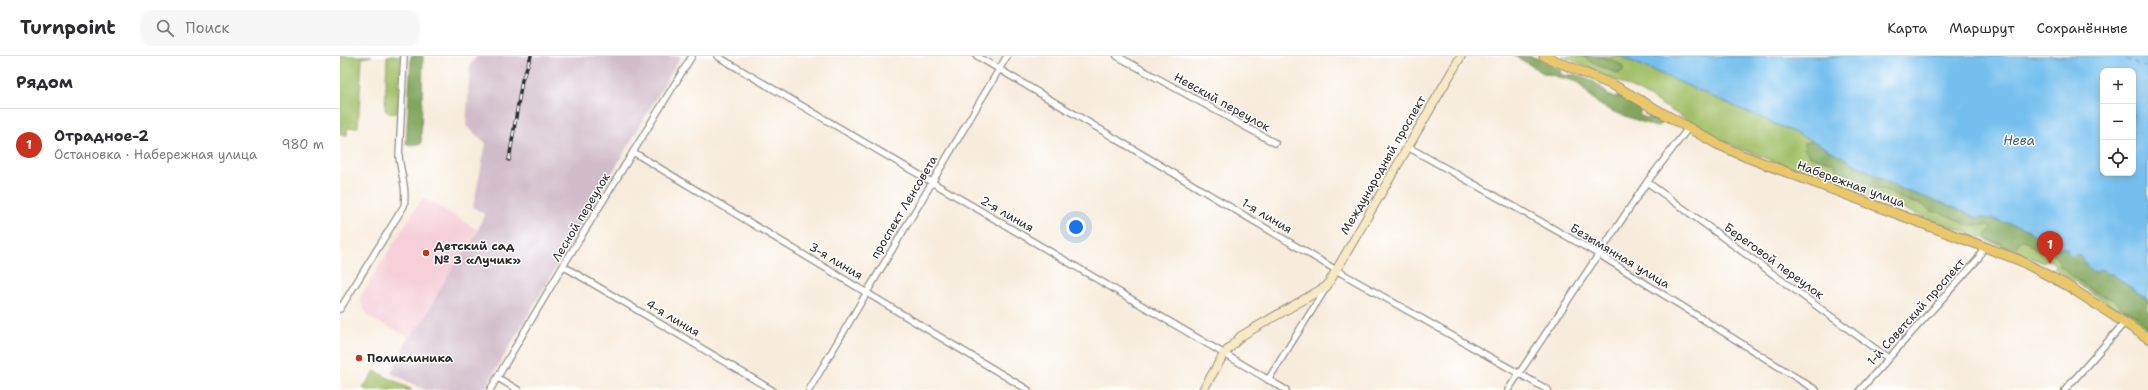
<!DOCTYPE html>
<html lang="ru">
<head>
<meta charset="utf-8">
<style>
  :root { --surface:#fff; --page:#f7f7f7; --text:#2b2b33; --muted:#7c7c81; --line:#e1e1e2; --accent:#c8321e }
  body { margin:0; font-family:"Shantell Sans",sans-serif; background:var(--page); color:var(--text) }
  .controls { position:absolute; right:12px; top:12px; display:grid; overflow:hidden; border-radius:8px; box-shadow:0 2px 6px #0003 }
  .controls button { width:36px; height:36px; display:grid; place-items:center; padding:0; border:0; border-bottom:1px solid var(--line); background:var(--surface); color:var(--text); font:20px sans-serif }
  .you { position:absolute; left:736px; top:171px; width:14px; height:14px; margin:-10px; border:3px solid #fff; border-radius:50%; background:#1a73e8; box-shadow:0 0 0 6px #1a73e833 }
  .badge { display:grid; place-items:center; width:26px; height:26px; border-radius:50%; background:var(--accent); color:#fff; font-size:13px; font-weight:700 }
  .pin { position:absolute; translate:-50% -33px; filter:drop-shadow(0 1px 2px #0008) }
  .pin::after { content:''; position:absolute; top:21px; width:14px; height:12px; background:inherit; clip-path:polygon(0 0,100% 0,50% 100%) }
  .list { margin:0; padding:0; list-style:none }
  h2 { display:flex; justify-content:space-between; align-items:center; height:52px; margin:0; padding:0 16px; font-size:17px }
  h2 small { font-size:13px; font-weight:400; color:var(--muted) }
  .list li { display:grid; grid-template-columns:26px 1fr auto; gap:12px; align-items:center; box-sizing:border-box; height:72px; padding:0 16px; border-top:1px solid var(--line) }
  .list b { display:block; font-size:15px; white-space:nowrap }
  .list p { margin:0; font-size:13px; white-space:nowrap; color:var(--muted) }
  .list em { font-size:13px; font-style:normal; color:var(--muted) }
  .icon { flex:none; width:22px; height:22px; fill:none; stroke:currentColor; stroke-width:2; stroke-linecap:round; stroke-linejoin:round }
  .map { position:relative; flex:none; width:1808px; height:334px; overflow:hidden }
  header { display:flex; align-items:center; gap:24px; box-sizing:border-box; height:56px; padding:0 20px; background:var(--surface); border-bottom:1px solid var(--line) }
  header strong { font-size:19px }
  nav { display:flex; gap:22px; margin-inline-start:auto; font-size:14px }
  .search { width:280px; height:36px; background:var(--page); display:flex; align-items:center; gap:10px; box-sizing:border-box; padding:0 14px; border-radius:12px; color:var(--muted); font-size:15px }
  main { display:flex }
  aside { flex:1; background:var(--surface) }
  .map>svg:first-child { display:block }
  .built { fill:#f6cfd8 }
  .industrial { fill:#d1bdca }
  .green { fill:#a3c067; stroke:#677649 }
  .forest { fill:#82a65c; stroke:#566844 }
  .water { fill:#74bfee; stroke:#50758c; fill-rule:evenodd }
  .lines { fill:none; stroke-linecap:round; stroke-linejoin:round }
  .ferry { stroke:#455f6f; stroke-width:1; stroke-dasharray:5 4; stroke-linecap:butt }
  .street-casing { stroke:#918c83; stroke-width:8 }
  .secondary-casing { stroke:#918c83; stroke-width:10 }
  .primary-casing { stroke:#918c83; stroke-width:11 }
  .street { stroke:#fff; stroke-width:5.5 }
  .secondary { stroke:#f7e9c3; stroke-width:8 }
  .primary { stroke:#eac769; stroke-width:9 }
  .rail-casing { stroke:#2b2b2b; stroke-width:3.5 }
  .rail { stroke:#fff; stroke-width:2; stroke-dasharray:6; stroke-linecap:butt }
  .poi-dot { fill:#c8321e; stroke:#fff; stroke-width:1.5 }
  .labels { text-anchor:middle; stroke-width:3; stroke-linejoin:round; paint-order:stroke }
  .street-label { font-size:12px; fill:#2b2b2b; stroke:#fff }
  .poi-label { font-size:12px; font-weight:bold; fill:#2b2b2b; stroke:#fff; text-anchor:start }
  .water-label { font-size:13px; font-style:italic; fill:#455f6f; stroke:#fff }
</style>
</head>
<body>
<header>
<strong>Turnpoint</strong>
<div class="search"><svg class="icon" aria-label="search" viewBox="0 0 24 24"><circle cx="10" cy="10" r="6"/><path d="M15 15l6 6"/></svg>Поиск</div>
<nav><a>Карта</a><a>Маршрут</a><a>Сохранённые</a></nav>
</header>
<main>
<aside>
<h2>Рядом<small></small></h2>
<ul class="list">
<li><span class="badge">1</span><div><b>Отрадное-2</b><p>Остановка · Набережная улица</p></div><em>980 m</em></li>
</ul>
</aside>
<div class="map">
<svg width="1808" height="334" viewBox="0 0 1808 334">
  <rect width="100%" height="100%" fill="#fff"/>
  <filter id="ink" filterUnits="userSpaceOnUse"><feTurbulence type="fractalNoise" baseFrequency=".025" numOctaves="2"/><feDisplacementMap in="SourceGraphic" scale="8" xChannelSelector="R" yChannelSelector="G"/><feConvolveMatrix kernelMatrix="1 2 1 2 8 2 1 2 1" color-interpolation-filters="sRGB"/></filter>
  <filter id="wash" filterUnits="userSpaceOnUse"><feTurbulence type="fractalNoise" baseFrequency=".012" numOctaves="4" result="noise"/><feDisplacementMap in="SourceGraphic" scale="16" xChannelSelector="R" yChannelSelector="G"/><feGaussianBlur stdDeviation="0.9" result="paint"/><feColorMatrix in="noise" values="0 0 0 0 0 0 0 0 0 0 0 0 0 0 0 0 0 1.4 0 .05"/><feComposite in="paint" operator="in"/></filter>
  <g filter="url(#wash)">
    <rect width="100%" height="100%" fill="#f7ecdb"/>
    <path class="built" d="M83,141l55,33 -28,41 -26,48 -15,18 -41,-20 -9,-18z"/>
    <path class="industrial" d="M137,0h204l-197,334h-59l-34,-17 16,-33 17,-21 26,-48 26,-36 8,-21 -11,-7 13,-64 -20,-17 4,-61z"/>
    <path class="green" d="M0,0h32l-10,2 -4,69 -11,1v7l-7,-1z
      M47,0h14l-3,53 -1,4c-6,1 -8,1 -12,-3z
      M1221,0h59l373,163 155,81v30l-94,-62 2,-3 -9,-6 -3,4c-99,-41 -201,-73 -300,-113 -34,-13 -64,-35 -95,-53 -29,-16 -58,-28 -88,-41z
      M35,315l37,19h-46l-3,-2z"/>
    <path class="forest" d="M71,0h12l-2,88 -15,1z
      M1175,0c11,0 21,0 31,6 6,3 8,5 14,7l1,5 4,2c15,-6 36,8 44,20l14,1c5,7 13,4 19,11l-3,7 7,3h15l1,6 -6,3 -45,-16 -14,-8 -20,-21 -34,-9z
      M1243,0c12,0 34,1 41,13l-5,5 -27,-11z
      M1473,85l90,49 40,13 32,14 18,2 35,10 9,10c9,0 14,2 19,9 11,-2 15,5 24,7l2,6 12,12 8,-4 5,5h5l36,26v28l-15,-15 -12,-5 -9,-9 -12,-4 -23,-15 -17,-14 -3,-8 -7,-5 -11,-1 -17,-13 -6,8h-5l-23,-7 -3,-5 7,-7 -4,-3h-20l-26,-12 -11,-2 -10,-7 -12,-2 -26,-12 -8,-1 -12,-9 -23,-8 -7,-9 -23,-7 -5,-6 -1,-7z"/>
    <path class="water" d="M1280,0h528v244l-36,-26h-5l-5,-5 -8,4 -6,-5 -8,-13 -4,-1 -4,3 -5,-3 1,-4 -2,-3 -10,1c-5,-8 -10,-9 -19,-9l-9,-10 -35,-10 -18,-2 -32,-14 -40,-13 -90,-49zM1763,15h30v102h-30z"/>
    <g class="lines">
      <path class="ferry" d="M1777,0l31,12"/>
    </g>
  </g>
  <g filter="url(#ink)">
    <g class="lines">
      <defs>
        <path id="street" d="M377,0l569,334
          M637,0l359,214 212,120
          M777,0l158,87
          M1068,91l192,108 216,135
          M293,96l395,238
          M1307,126l241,176
          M223,210l209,124
          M0,253l64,-103c3,-17 -3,-32 -5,-49l5,-101
          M158,322l20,12
          M928,324l58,-92
          M150,334l73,-124 129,-210
          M469,334l198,-334
          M1168,334l139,-208 42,-55
          M1520,334l118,-131 6,-13
          M1725,334l60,-68"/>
        <path id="secondary" d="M863,334l21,-36 17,-18 86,-50 134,-230"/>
        <path id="primary" d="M1204,0l71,30 102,58 27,12 275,104 49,26 80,52"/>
      </defs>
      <use href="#street" class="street-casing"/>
      <use href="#secondary" class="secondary-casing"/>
      <use href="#primary" class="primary-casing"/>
      <use href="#street" class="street"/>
      <use href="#secondary" class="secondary"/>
      <use href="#primary" class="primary"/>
      <defs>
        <path id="rail" d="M169,104l13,-80 9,-24"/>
      </defs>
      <use href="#rail" class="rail-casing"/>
      <use href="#rail" class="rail"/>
    </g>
  </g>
  <g class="poi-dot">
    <circle cx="86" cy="197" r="4"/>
    <circle cx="19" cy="302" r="4"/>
  </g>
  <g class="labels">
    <g class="street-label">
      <text transform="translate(882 46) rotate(29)" y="4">Невский переулок</text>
      <text transform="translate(1043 109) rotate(-60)" y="4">Международный проспект</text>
      <text transform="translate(1511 128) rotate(20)" y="4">Набережная улица</text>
      <text transform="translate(564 151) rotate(-59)" y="4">проспект Ленсовета</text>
      <text transform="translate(667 158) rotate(30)" y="4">2-я линия</text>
      <text transform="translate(927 160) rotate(31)" y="4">1-я линия</text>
      <text transform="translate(241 161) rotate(-59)" y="4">Лесной переулок</text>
      <text transform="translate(1280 200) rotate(31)" y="4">Безымянная улица</text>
      <text transform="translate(496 205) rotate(31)" y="4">3-я линия</text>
      <text transform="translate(1434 205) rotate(36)" y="4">Береговой переулок</text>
      <text transform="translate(1576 256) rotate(-48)" y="4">1-й Советский проспект</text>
      <text transform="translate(333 262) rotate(31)" y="4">4-я линия</text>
    </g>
    <g class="poi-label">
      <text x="94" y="194">Детский сад<tspan x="94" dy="14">№ 3 «Лучик»</tspan></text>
      <text x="27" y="306">Поликлиника</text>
    </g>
    <g class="water-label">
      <text x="1679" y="89">Нева</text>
    </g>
  </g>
</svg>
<div class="controls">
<button>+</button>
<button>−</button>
<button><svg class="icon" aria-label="locate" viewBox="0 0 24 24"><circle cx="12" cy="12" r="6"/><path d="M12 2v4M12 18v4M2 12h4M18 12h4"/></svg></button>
</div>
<div class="you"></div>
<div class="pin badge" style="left:1710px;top:208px">1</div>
</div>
</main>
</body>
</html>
